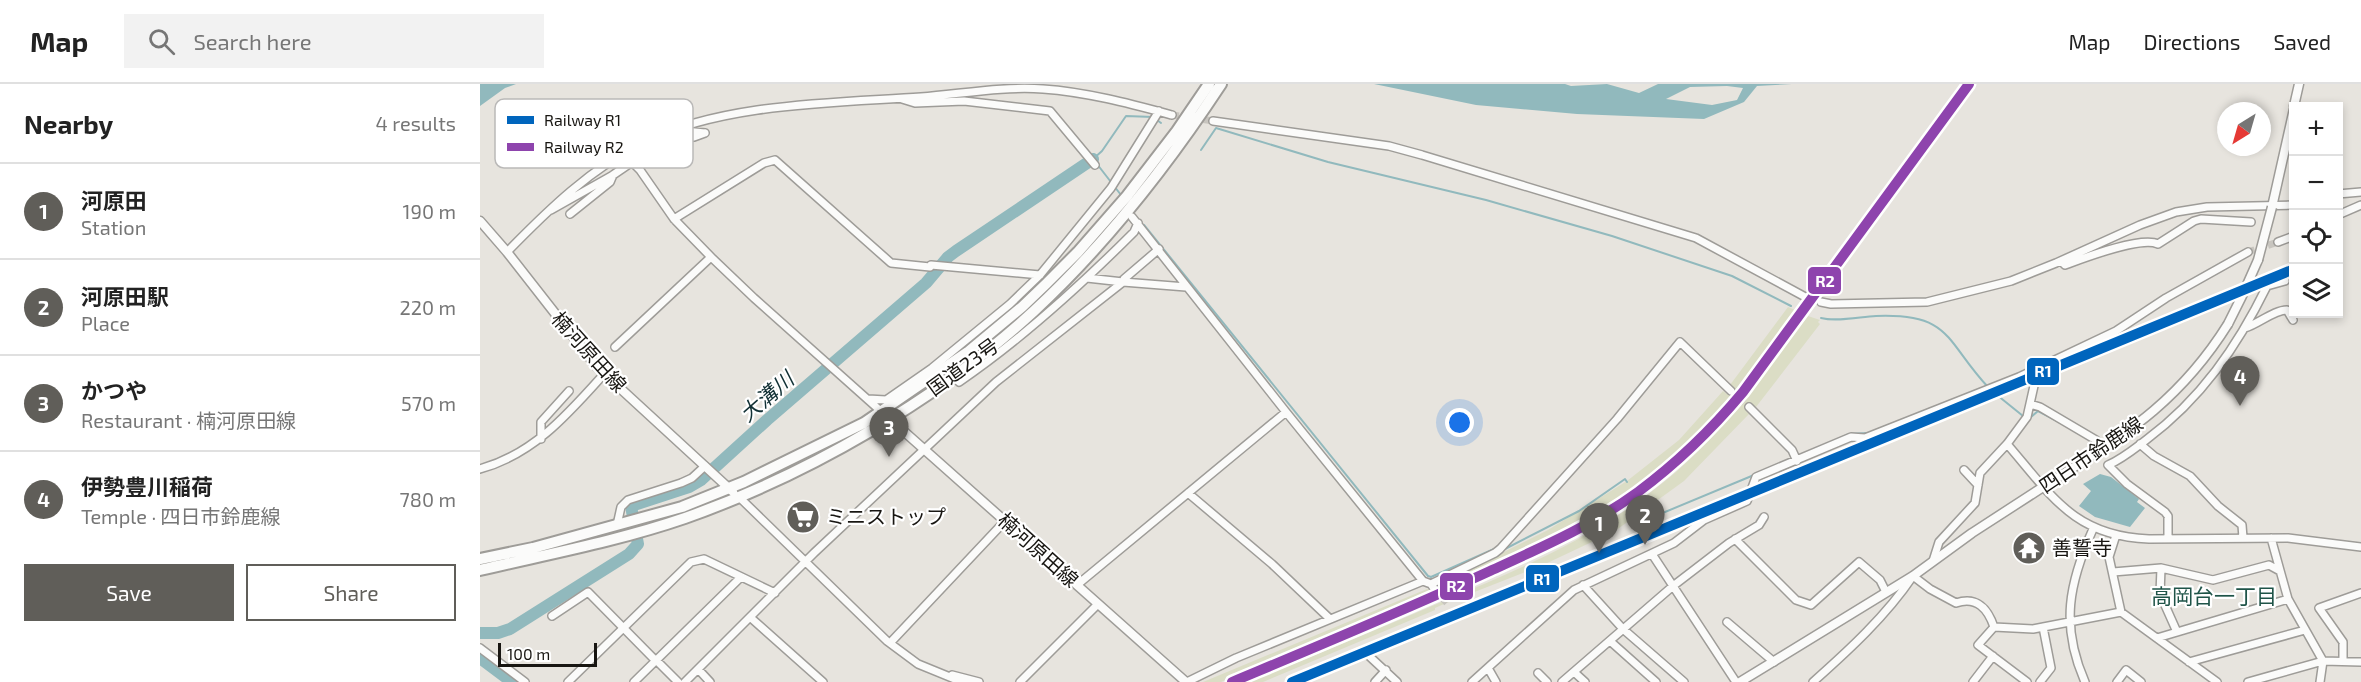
<!DOCTYPE html>
<html lang="en">
<head>
<meta charset="utf-8">
<style>
  :root { --surface:#fff; --page:#f2f2f2; --text:#222; --muted:#767676; --line:#e0e0e0; --accent:#605e59 }
  body { margin:0; font-family:"Exo 2","Noto Sans JP",sans-serif; background:var(--page); color:var(--text) }
  .controls { position:absolute; right:18px; top:18px; display:grid; overflow:hidden; border-radius:0px; box-shadow:0 3px 9px #0003 }
  .controls button { width:54px; height:54px; display:grid; place-items:center; padding:0; border:0; border-bottom:2px solid var(--line); background:var(--surface); color:var(--text); font:30px sans-serif }
  .compass { position:absolute; left:1737px; top:18px; width:54px; height:54px; border-radius:50%; background:var(--surface); box-shadow:0 3px 9px #0003; rotate:217deg }
  .scale { position:absolute; left:18px; bottom:15px; width:99px; box-sizing:border-box; padding-left:6px; border:3px solid #181612; border-top:0; font-size:16px; line-height:21px; white-space:nowrap; color:#181612; -webkit-text-stroke:4px #fff; paint-order:stroke }
  .you { position:absolute; left:980px; top:339px; width:21px; height:21px; margin:-15px; border:4px solid #fff; border-radius:50%; background:#1a73e8; box-shadow:0 0 0 9px #1a73e833 }
  .badge { display:grid; place-items:center; width:39px; height:39px; border-radius:50%; background:var(--accent); color:#fff; font-size:20px; font-weight:700 }
  .pin { position:absolute; translate:-50% -50px; filter:drop-shadow(0 2px 3px #0008) }
  .pin::after { content:''; position:absolute; top:32px; width:21px; height:18px; background:inherit; clip-path:polygon(0 0,100% 0,50% 100%) }
  .list { margin:0; padding:0; list-style:none }
  h2 { display:flex; justify-content:space-between; align-items:center; height:78px; margin:0; padding:0 24px; font-size:26px }
  h2 small { font-size:20px; font-weight:400; color:var(--muted) }
  .list li { display:grid; grid-template-columns:39px 1fr auto; gap:18px; align-items:center; box-sizing:border-box; height:96px; padding:0 24px; border-top:2px solid var(--line) }
  .list b { display:block; font-size:22px; white-space:nowrap }
  .list p { margin:0; font-size:20px; white-space:nowrap; color:var(--muted) }
  .list em { font-size:20px; font-style:normal; color:var(--muted) }
  .actions { display:flex; gap:12px; padding:18px 24px }
  .actions a { flex:1; padding:14px 0; border:2px solid var(--accent); border-radius:0px; text-align:center; font-size:21px; color:var(--accent) }
  .actions .main { background:var(--accent); color:#fff }
  .icon { flex:none; width:33px; height:33px; fill:none; stroke:currentColor; stroke-width:2; stroke-linecap:round; stroke-linejoin:round }
  .map { position:relative; flex:none; width:1881px; height:598px; overflow:hidden }
  header { display:flex; align-items:center; gap:36px; box-sizing:border-box; height:84px; padding:0 30px; background:var(--surface); border-bottom:2px solid var(--line) }
  header strong { font-size:28px }
  nav { display:flex; gap:33px; margin-inline-start:auto; font-size:21px }
  .search { width:420px; height:54px; background:var(--page); display:flex; align-items:center; gap:15px; box-sizing:border-box; padding:0 21px; border-radius:0px; color:var(--muted); font-size:22px }
  main { display:flex }
  aside { flex:1; background:var(--surface) }
  .map>svg:first-child { display:block }
  .green { fill:#dbddc5 }
  .water { fill:#91b9bd; fill-rule:evenodd }
  .lines { fill:none; stroke-linecap:round; stroke-linejoin:round }
  .stream { stroke:#91b9bd; stroke-width:2 }
  .river { stroke:#91b9bd; stroke-width:12 }
  .minor-tunnel { stroke:#c8c5bf; stroke-width:7; stroke-dasharray:7 3.5; stroke-linecap:butt }
  .minor-casing { stroke:#9e9c98; stroke-width:10 }
  .major-casing { stroke:#9e9c98; stroke-width:11 }
  .highway-casing { stroke:#9e9c98; stroke-width:14 }
  .minor { stroke:#fbfbfa; stroke-width:7 }
  .major { stroke:#fbfbfa; stroke-width:8 }
  .highway { stroke:#fbfbfa; stroke-width:10 }
  .major-bridge-casing { stroke:#9e9c98; stroke-width:11; stroke-linecap:butt }
  .major-bridge { stroke:#fbfbfa; stroke-width:8 }
  .rail-1-casing { stroke:#fff; stroke-width:15 }
  .rail-2-casing { stroke:#fff; stroke-width:15 }
  .rail-1 { stroke:#0065bd; stroke-width:10 }
  .rail-2 { stroke:#8e44ad; stroke-width:10 }
  .labels { text-anchor:middle; stroke-width:4.5; stroke-linejoin:round; paint-order:stroke }
  .street-label { font-size:20px; fill:#181612; stroke:#fff }
  .poi-label { font-size:20px; fill:#181612; stroke:#fff; text-anchor:start }
  .water-label { font-size:21px; font-style:italic; fill:#123135; stroke:#fff }
  .neighbourhood-label { font-size:21px; fill:#1f5448; stroke:#fff }
  .key { fill:#fff; stroke:#bab9b8; stroke-width:1.5 }
  .key-label { font-size:16px; fill:#181612 }
  .line-badge { stroke:#fff; stroke-width:2 }
  .badge-label { font-size:16px; text-anchor:middle; font-weight:bold; fill:#fff }
</style>
</head>
<body>
<header>
<strong>Map</strong>
<div class="search"><svg class="icon" aria-label="search" viewBox="0 0 24 24"><circle cx="10" cy="10" r="6"/><path d="M15 15l6 6"/></svg>Search here</div>
<nav><a>Map</a><a>Directions</a><a>Saved</a></nav>
</header>
<main>
<aside>
<h2>Nearby<small>4 results</small></h2>
<ul class="list">
<li><span class="badge">1</span><div><b>河原田</b><p>Station</p></div><em>190 m</em></li>
<li><span class="badge">2</span><div><b>河原田駅</b><p>Place</p></div><em>220 m</em></li>
<li><span class="badge">3</span><div><b>かつや</b><p>Restaurant · 楠河原田線</p></div><em>570 m</em></li>
<li><span class="badge">4</span><div><b>伊勢豊川稲荷</b><p>Temple · 四日市鈴鹿線</p></div><em>780 m</em></li>
</ul>
<div class="actions"><a class="main">Save</a><a>Share</a></div>
</aside>
<div class="map">
<svg width="1881" height="598" viewBox="0 0 1881 598">
  <rect width="100%" height="100%" fill="#e7e4de"/>
  <path class="green" d="M1308,223l11,5c-35,47 -69,96 -113,136 -82,73 -185,117 -285,159 -60,25 -120,50 -180,75h-18l224,-93 3,1 5,-4 113,-56 79,-49 52,-41 44,-49 4,3 5,-5 -2,-4z
    M1328,232l12,4 -2,2 2,2 -64,83 -6,-2 -4,6 3,3 -65,67 -69,50 -72,34 -99,39 -9,4v2l-172,72h-14c66,-27 132,-54 197,-82 86,-36 158,-67 230,-128 52,-45 91,-102 132,-156z"/>
  <path class="water" d="M0,0h36l-11,4 -25,18z
    M894,0h191l6,2 36,-2 32,9 19,-9h134l-35,2 -13,16 -40,17 -127,-5 -101,-9zM1247,2l16,2 -6,12 -25,5 -46,-6 24,-12z
    M1620,390l11,3 28,22 -2,3 8,6 -15,19 -35,-10 -16,-11 12,-15 -8,-7z"/>
  <g class="lines">
    <path class="stream" d="M721,66l15,-22 112,34 158,38 126,36 120,40 59,30
      M614,76l-1,-1 9,-8 24,-35 27,1 8,6
      M617,80l24,31
      M664,141l284,351 3,1 63,-28
      M1341,234c16,4 38,-1 55,-2 76,-3 69,25 112,71
      M1517,311l26,21
      M1551,333l7,-6 23,12
      M1396,346l31,-12
      M1356,356l13,-6 19,-1
      M1167,425l6,8 101,-42
      M1023,466l76,-39 46,-32 2,3"/>
    <path class="river" d="M0,549h18l12,-4 119,-75 9,-10 -7,-38 58,-19 12,-7 66,-60 159,-137 22,-26 8,-6 137,-92
      M0,574l32,24"/>
    <path class="minor-tunnel" d="M692,31l41,6
      M1768,168l30,-10
      M1251,307l18,16
      M1616,356l11,17
      M955,506l12,13"/>
    <defs>
      <path id="minor" d="M422,15l13,4 49,-2 86,10 45,54
        M733,37l176,25 33,9 274,83 113,61
        M195,46l30,3
        M152,78l8,8 34,49 37,38 43,41 130,116
        M1858,110l23,-2
        M71,126l62,-35 19,-13 4,-6 37,-17 21,-2 11,-4
        M90,130l40,-32 3,-7
        M1858,131l23,-10
        M652,133l154,195 137,169
        M194,135l90,-56 11,-3 116,103 39,4
        M1798,158l16,-6
        M27,168c41,-42 84,-84 137,-110 79,-39 190,-39 277,-45 40,-3 82,-11 122,-8 44,3 88,15 129,26
        M1581,177l4,4c19,-7 76,-29 93,-21l36,-23 7,-2 50,3
        M451,181l109,10
        M607,194l36,4 1,-3 35,-30
        M1341,218l10,2 96,-2 84,-21 45,-18 84,-38 36,-13 31,-5 87,-2
        M1765,244c13,-4 29,-18 42,-18l6,10
        M135,263l96,-90
        M473,291l6,7c63,-43 121,-96 175,-150l4,-9
        M388,315l18,1 46,-32 78,-64 30,-29 71,-87 48,-77
        M1550,320l10,3 56,33
        M1269,323l43,43 5,11
        M61,355v-17l28,-31
        M1527,360c45,52 67,92 142,95l139,-1 73,9
        M1660,360l14,12 36,20 28,30 24,19 1,13
        M0,385c54,-15 88,-55 124,-95
        M1484,386l14,15
        M708,409l84,71 58,55
        M258,412l149,145 31,23 44,18
        M137,441l4,-18 7,-7 53,-17 11,-5 13,-12
        M1636,451l-7,22 12,55 96,70
        M1688,454v-22l-3,-4 -38,-28 -19,-19c14,-6 26,-16 38,-25 55,-41 91,-93 121,-154l18,-5
        M1791,454l17,61 35,62 -3,21
        M1255,455l61,61 15,5 48,-43 21,18 6,12
        M1172,470l84,128
        M1453,477l6,-19 36,-39 5,-30 27,-29 20,-27 11,-49
        M1681,484l-1,26 17,38
        M1633,488l48,-4 52,12 56,-15 11,6
        M951,500l64,-31 5,-4 117,-130 63,-77 51,49
        M597,501l209,-173
        M1103,501l40,44
        M72,532l36,-24 68,69
        M271,534l72,64
        M1247,538l47,40
        M1143,545l61,53
        M1677,554l131,-39
        M1130,557l46,41
        M410,559l115,-122
        M0,564l45,34
        M888,571l29,27
        M176,576l22,22
        M1863,577v-19l-24,-34 42,-15
        M1709,578l116,-32
        M1008,584l8,14
        M218,585l12,13
        M1094,588l11,10
        M1058,589l9,9
        M472,591l27,7
        M88,598l123,-120 13,-3 71,34
        M154,598l107,-105
        M205,598l129,-129 182,-171 127,-100 63,5
        M540,598l78,-78
        M707,598l49,-24 187,-77 8,3 4,6
        M895,598l11,-12
        M992,598l102,-92 100,-47 30,-23 43,-19 9,-24 95,-40 14,1 154,-61 97,-46 50,-33 82,-46
        M1082,598l111,-96 56,-43 30,-18 5,-8
        M1333,598c36,-32 73,-66 100,-106l17,13 26,14c21,-7 32,6 38,24
        M1493,598l20,-26
        M1547,598l-49,-37 16,-18 39,2 88,-17
        M1560,598l11,-14 -8,-41
        M1605,598c-25,-57 -16,-99 8,-153
        M1637,598l9,-12 15,12
        M1768,598l75,-21 38,1"/>
      <path id="major" d="M1814,22l5,-22
        M1792,123l22,-98
        M0,137l27,31 90,115 136,125
        M1748,240l14,-28 16,-36
        M410,335l296,263
        M1260,598l173,-106 59,-43 88,-57"/>
      <path id="highway" d="M0,475l53,-11 149,-41 62,-25 120,-59 105,-72 53,-44 24,-23 32,-32 49,-56 50,-65 32,-47
        M0,486c68,-16 138,-29 205,-52 124,-44 252,-118 349,-207 72,-67 133,-145 187,-227"/>
    </defs>
    <use href="#minor" class="minor-casing"/>
    <use href="#major" class="major-casing"/>
    <use href="#highway" class="highway-casing"/>
    <use href="#minor" class="minor"/>
    <use href="#major" class="major"/>
    <use href="#highway" class="highway"/>
    <defs>
      <path id="major-bridge" d="M1778,176l14,-53
        M1580,392c71,-44 123,-80 168,-152"/>
    </defs>
    <use href="#major-bridge" class="major-bridge-casing"/>
    <use href="#major-bridge" class="major-bridge"/>
    <defs>
      <path id="rail-1" d="M812,598c334,-137 667,-277 1002,-413"/>
      <path id="rail-2" d="M752,598c86,-36 173,-72 258,-111 50,-23 103,-46 148,-79 39,-29 74,-63 105,-100l226,-308"/>
    </defs>
    <use href="#rail-1" class="rail-1-casing"/>
    <use href="#rail-2" class="rail-2-casing"/>
    <use href="#rail-1" class="rail-1"/>
    <use href="#rail-2" class="rail-2"/>
  </g>
  <defs>
    <symbol id="supermarket-disc" viewBox="-11 -11 22 22"><circle r="9.5" fill="#605e59" stroke="#fff"/><path d="M-6-5.5h2.5l.6 2H6L4.5 2H-2.5L-4.4-4H-6ZM-1.5 3.2a1.3 1.3 0 1 0 .1 0ZM3 3.2a1.3 1.3 0 1 0 .1 0Z" fill="#fff"/></symbol>
    <symbol id="temple-disc" viewBox="-11 -11 22 22"><circle r="9.5" fill="#605e59" stroke="#fff"/><path d="M0-6L5-2H3V0L6.5 2.5H4V6H1.5V3h-3V6H-4V2.5H-6.5L-3 0V-2H-5Z" fill="#fff"/></symbol>
  </defs>
  <g fill-rule="evenodd">
    <use href="#supermarket-disc" x="304" y="414" width="38" height="38"/>
    <use href="#temple-disc" x="1530" y="445" width="38" height="38"/>
  </g>
  <g class="labels">
    <g class="street-label">
      <text transform="translate(109 268) rotate(48)" y="7">楠河原田線</text>
      <text transform="translate(483 283) rotate(-36)" y="7">国道23号</text>
      <text transform="translate(1611 371) rotate(-34)" y="7">四日市鈴鹿線</text>
      <text transform="translate(558 466) rotate(42)" y="7">楠河原田線</text>
    </g>
    <g class="poi-label">
      <text x="346" y="440">ミニストップ</text>
      <text x="1572" y="471">善誓寺</text>
    </g>
    <g class="water-label">
      <text transform="translate(287 313) rotate(-41)" y="7">大溝川</text>
    </g>
    <g class="neighbourhood-label">
      <text x="1734" y="520">高岡台一丁目</text>
    </g>
  </g>
  <rect x="15" y="15" width="198" height="69" rx="9" class="key"/>
  <rect x="27" y="32" width="27" height="8" fill="#0065bd"/>
  <rect x="27" y="59" width="27" height="8" fill="#8e44ad"/>
  <g class="key-label">
    <text x="64" y="42">Railway R1</text>
    <text x="64" y="69">Railway R2</text>
  </g>
  <g class="line-badge">
    <rect x="1327" y="182" width="35" height="29" rx="6" fill="#8e44ad"/>
    <rect x="1546" y="273" width="34" height="29" rx="6" fill="#0065bd"/>
    <rect x="1045" y="480" width="35" height="29" rx="6" fill="#0065bd"/>
    <rect x="959" y="488" width="35" height="29" rx="6" fill="#8e44ad"/>
  </g>
  <g class="badge-label">
    <text x="1345" y="203">R2</text>
    <text x="1563" y="293">R1</text>
    <text x="1062" y="501">R1</text>
    <text x="976" y="508">R2</text>
  </g>
</svg>
<div class="controls">
<button>+</button>
<button>−</button>
<button><svg class="icon" aria-label="locate" viewBox="0 0 24 24"><circle cx="12" cy="12" r="6"/><path d="M12 2v4M12 18v4M2 12h4M18 12h4"/></svg></button>
<button><svg class="icon" aria-label="layers" viewBox="0 0 24 24"><path d="M12 4l9 5-9 5-9-5zM3 14l9 5 9-5"/></svg></button>
</div>
<svg class="compass" viewBox="-18 -18 36 36"><path d="M0-13l5 13h-10z" fill="#e53935"/><path d="M0 13l5-13h-10z" fill="#767676"/></svg>
<div class="scale">100 m</div>
<div class="you"></div>
<div class="pin badge" style="left:1119px;top:469px">1</div>
<div class="pin badge" style="left:1165px;top:461px">2</div>
<div class="pin badge" style="left:409px;top:373px">3</div>
<div class="pin badge" style="left:1760px;top:322px">4</div>
</div>
</main>
</body>
</html>
